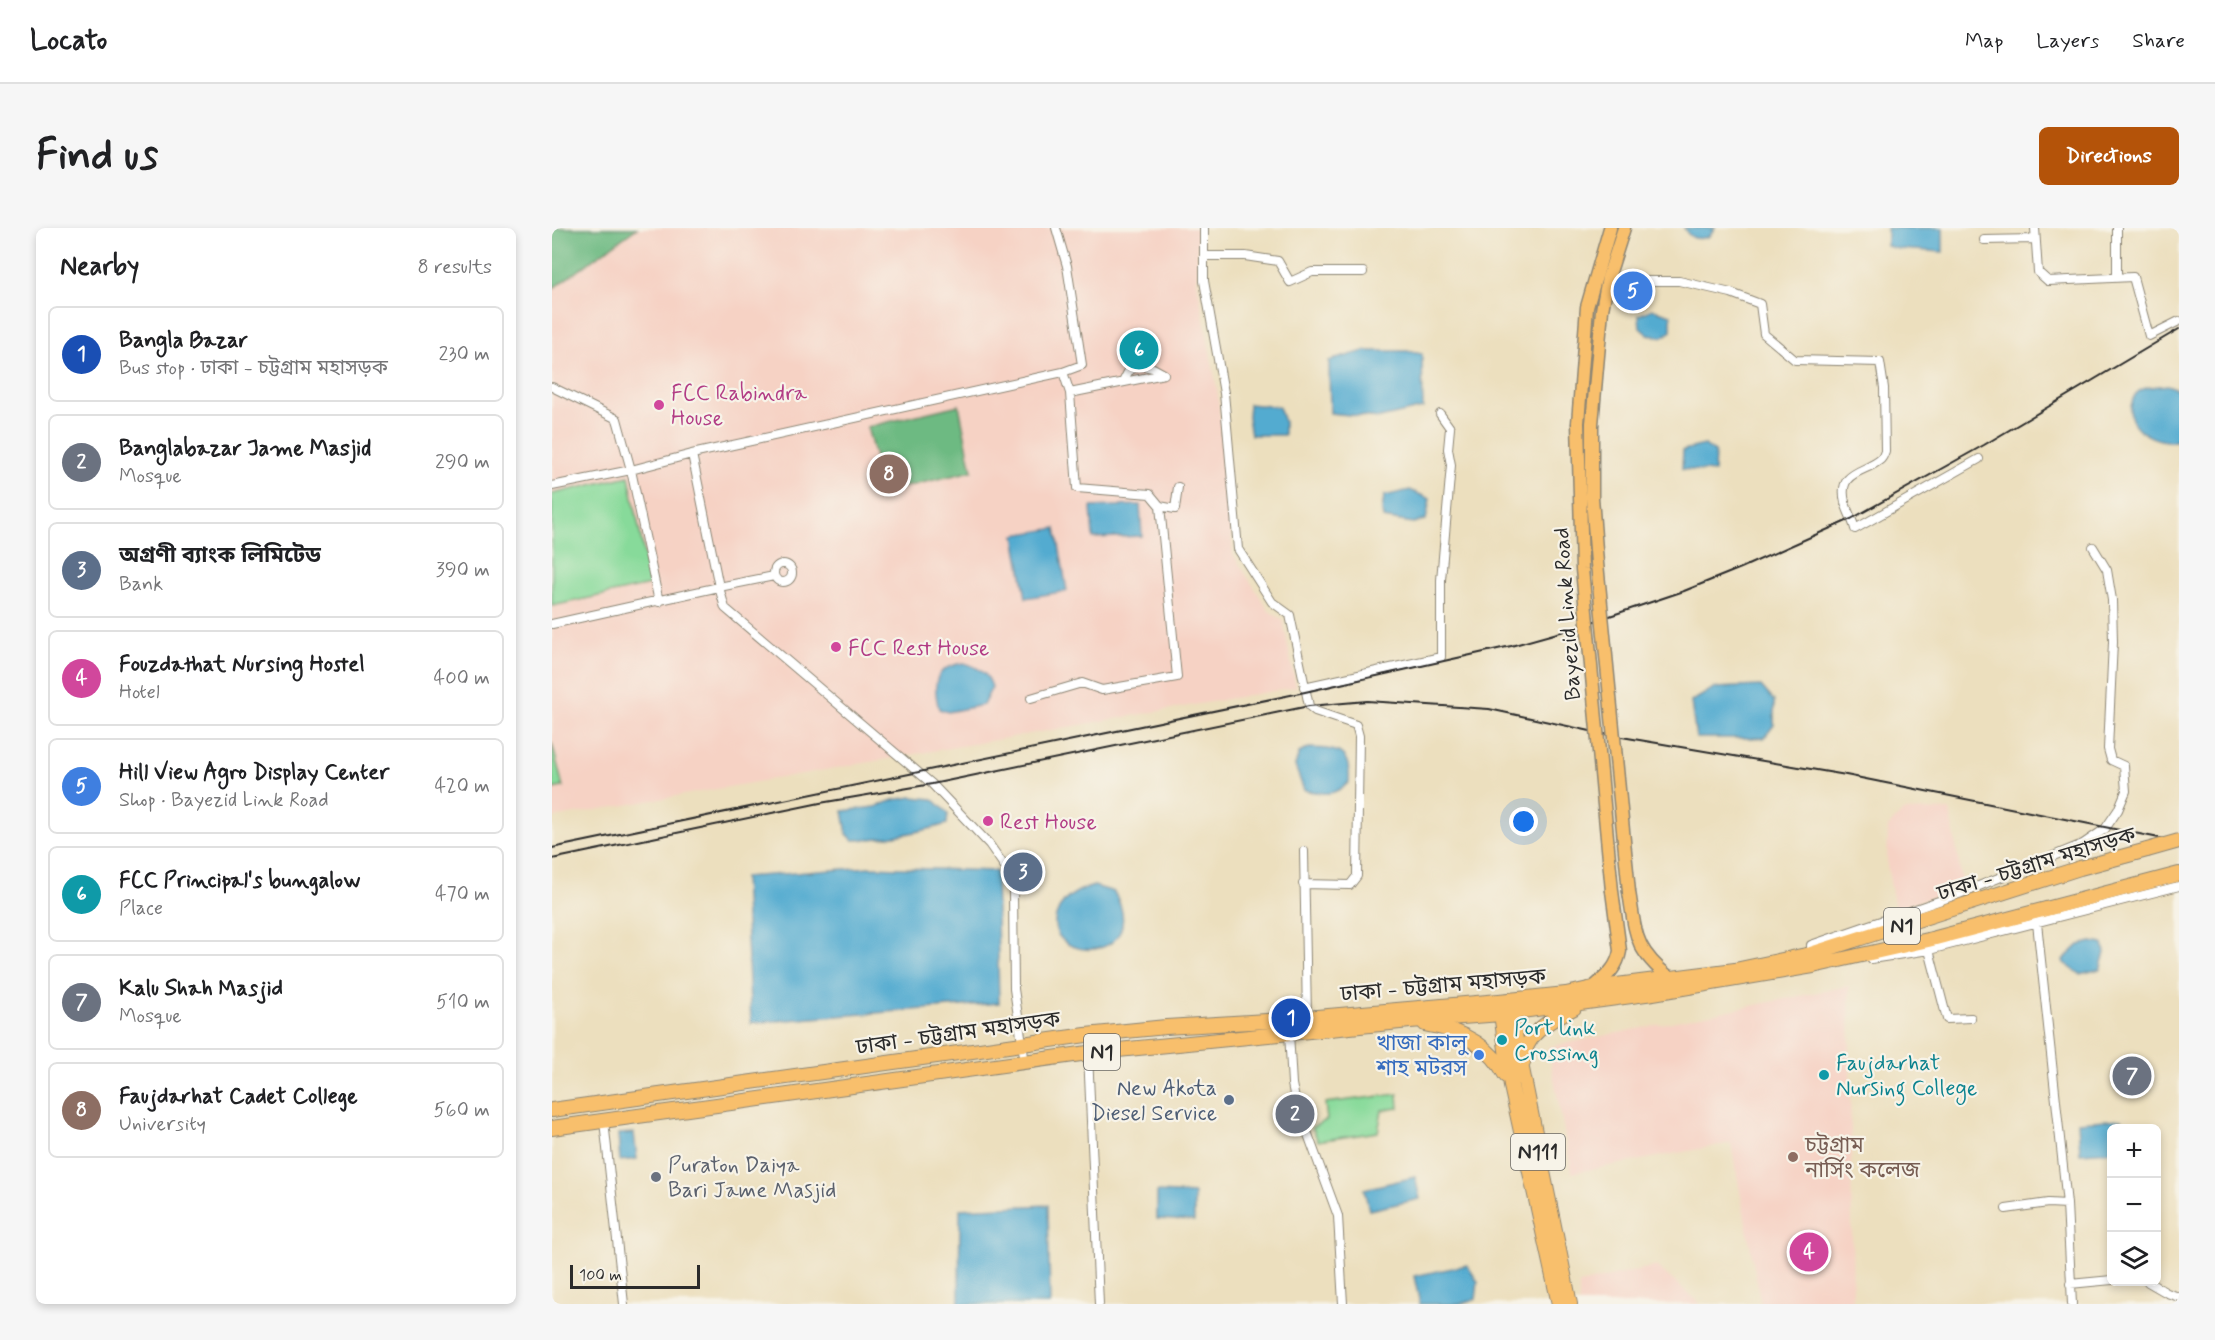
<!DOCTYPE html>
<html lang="en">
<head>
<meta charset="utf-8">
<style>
  :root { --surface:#fff; --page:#f6f6f6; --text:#202124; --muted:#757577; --line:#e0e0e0; --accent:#b45309 }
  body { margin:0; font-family:Mynerve,"Noto Sans Bengali",sans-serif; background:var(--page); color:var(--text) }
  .controls { position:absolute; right:18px; bottom:18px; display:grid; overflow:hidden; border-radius:9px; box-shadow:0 3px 9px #0003 }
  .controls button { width:54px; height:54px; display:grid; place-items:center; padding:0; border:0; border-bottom:2px solid var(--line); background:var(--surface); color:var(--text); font:30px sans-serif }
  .scale { position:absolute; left:18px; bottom:15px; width:130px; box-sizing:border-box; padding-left:6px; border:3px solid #2b2b2b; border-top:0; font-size:16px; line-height:21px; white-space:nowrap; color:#2b2b2b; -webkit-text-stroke:4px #f7f3e8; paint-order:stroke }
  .you { position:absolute; left:972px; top:594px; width:21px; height:21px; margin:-15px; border:4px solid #fff; border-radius:50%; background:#1a73e8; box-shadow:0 0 0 9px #1a73e833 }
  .badge { display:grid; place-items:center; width:39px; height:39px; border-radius:50%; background:var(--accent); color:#fff; font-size:20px; font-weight:700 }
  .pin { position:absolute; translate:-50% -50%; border:3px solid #fff; box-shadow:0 2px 6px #0006 }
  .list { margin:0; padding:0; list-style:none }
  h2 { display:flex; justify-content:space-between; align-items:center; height:78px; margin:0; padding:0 24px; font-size:26px }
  h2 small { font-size:20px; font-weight:400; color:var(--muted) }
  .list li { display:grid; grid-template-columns:39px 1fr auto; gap:18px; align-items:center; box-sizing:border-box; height:96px; margin:0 12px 12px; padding:0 12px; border:2px solid var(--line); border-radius:9px }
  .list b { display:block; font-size:22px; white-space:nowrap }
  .list p { margin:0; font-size:20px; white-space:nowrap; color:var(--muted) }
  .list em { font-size:20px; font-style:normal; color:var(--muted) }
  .icon { flex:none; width:33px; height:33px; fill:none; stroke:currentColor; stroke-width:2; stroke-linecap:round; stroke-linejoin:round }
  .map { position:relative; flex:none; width:1627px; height:1076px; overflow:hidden; border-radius:9px }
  header { display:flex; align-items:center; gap:36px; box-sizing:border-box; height:84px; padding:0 30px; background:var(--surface); border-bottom:2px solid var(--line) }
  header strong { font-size:28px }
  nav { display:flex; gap:33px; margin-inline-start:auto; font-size:21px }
  .intro { display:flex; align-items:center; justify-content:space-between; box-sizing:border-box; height:144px; padding:0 36px }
  h1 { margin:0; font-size:42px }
  .button { padding:15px 27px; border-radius:9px; background:var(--accent); color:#fff; font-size:21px; font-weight:700 }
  main { display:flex; gap:36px; padding:0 36px }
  aside { flex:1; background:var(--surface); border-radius:9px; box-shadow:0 3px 9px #0003 }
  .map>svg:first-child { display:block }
  .built { fill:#f6d2c4 }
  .green { fill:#87da9a; stroke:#598262; stroke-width:1.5 }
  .forest { fill:#6dba82; stroke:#4c7256; stroke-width:1.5 }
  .water { fill:#53abd0; stroke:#3f6b7e; stroke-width:1.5 }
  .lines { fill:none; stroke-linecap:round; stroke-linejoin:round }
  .minor-casing { stroke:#8c8574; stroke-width:10 }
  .primary-casing { stroke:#8c8574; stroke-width:15 }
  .trunk-casing { stroke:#8c8574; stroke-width:16 }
  .minor { stroke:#fff; stroke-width:8 }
  .primary { stroke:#f8bf6c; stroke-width:12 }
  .trunk { stroke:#f8bf6c; stroke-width:14 }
  .rail { stroke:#2b2b2b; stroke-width:2 }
  .primary-bridge-casing { stroke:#8c8574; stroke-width:15; stroke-linecap:butt }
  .trunk-bridge-casing { stroke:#8c8574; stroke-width:16; stroke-linecap:butt }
  .primary-bridge { stroke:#f8bf6c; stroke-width:12 }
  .trunk-bridge { stroke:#f8bf6c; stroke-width:14 }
  .hotel-dot { fill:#d1479c; stroke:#f7f3e8; stroke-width:2 }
  .culture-dot { fill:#0f9aa8; stroke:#f7f3e8; stroke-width:2 }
  .shop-dot { fill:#3f7fe0; stroke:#f7f3e8; stroke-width:2 }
  .service-dot { fill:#5c6f8a; stroke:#f7f3e8; stroke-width:2 }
  .education-dot { fill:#8d6e63; stroke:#f7f3e8; stroke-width:2 }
  .worship-dot { fill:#6b7280; stroke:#f7f3e8; stroke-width:2 }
  .labels { text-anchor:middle; stroke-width:4.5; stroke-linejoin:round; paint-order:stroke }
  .shield { fill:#f7f3e8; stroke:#686764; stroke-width:1.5 }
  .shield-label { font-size:21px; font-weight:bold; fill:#2b2b2b }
  .hotel-label { font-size:22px; fill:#b23c85; stroke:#f7f3e8; text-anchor:start }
  .street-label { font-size:22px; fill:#2b2b2b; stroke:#f7f3e8 }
  .culture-label { font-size:22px; fill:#0d838f; stroke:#f7f3e8; text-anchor:start }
  .shop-label { font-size:22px; fill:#366cbe; stroke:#f7f3e8; text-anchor:end }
  .service-label { font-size:22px; fill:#4e5e75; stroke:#f7f3e8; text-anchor:end }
  .education-label { font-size:22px; fill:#785e54; stroke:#f7f3e8; text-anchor:start }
  .worship-label { font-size:22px; fill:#5b616d; stroke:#f7f3e8; text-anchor:start }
</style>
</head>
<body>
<header>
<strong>Locato</strong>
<nav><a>Map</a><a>Layers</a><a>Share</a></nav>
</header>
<div class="intro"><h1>Find us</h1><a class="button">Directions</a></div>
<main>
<aside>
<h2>Nearby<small>8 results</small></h2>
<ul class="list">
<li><span class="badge" style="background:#1a4fb4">1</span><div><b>Bangla Bazar</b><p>Bus stop · ঢাকা - চট্টগ্রাম মহাসড়ক</p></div><em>230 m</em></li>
<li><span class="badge" style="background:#6b7280">2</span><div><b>Banglabazar Jame Masjid</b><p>Mosque</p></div><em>290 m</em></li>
<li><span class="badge" style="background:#5c6f8a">3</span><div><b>অগ্রণী ব্যাংক লিমিটেড</b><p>Bank</p></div><em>390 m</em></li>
<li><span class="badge" style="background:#d1479c">4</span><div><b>Fouzdathat Nursing Hostel</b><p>Hotel</p></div><em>400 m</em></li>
<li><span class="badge" style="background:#3f7fe0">5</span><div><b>Hill View Agro Display Center</b><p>Shop · Bayezid Link Road</p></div><em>420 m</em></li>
<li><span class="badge" style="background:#0f9aa8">6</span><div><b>FCC Principal's bungalow</b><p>Place</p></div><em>470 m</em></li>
<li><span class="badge" style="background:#6b7280">7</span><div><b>Kalu Shah Masjid</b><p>Mosque</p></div><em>510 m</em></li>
<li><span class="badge" style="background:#8d6e63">8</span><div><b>Faujdarhat Cadet College</b><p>University</p></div><em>560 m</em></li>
</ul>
</aside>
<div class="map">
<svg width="1627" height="1076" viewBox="0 0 1627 1076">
  <rect width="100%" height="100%" fill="#f7f3e8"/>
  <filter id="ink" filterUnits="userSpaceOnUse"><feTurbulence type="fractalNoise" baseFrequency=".0167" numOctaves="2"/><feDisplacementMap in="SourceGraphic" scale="12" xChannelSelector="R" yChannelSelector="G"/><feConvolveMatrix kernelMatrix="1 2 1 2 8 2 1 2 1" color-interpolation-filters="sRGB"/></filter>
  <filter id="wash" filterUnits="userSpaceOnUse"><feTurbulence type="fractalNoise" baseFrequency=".008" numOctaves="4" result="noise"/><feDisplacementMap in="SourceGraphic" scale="24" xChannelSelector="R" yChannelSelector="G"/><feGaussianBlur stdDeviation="1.35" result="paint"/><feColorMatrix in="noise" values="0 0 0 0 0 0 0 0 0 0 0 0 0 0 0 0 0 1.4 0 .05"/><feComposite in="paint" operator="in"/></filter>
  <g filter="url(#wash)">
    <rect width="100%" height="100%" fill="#ecdfbe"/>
    <path class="built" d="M0,0h646l-1,54 21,113 15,159 36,57 14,9 13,67 -744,131z
      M1398,582l13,78 -68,20 -8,-42 1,-39 15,-16z
      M1297,758l4,318h-92l-30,-161 -159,30 -24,-126z
      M1104,1038l45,38h-122v-20z"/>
    <path class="green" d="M77,248l21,109 -98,21v-112z
      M0,515l11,44 -11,2z
      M846,866l1,14 -17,2 -4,22 -60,9 -6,-14 15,-7 -2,-17z"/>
    <path class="forest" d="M0,0h85l-85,61z
      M407,177l13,66 -88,21 -17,-65z"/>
    <path class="water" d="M1132,0h31l-7,9c-11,3 -18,2 -24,-9z
      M1335,0h56v24l-44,-3 -12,-3z
      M1100,81l19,6v16l-8,6 -15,-2 -8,-7 -1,-13z
      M812,123h43l15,3 1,54 -43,10 -50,-5 -1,-52z
      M1616,157l11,5v50c-20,6 -57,-12 -47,-37 0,-1 3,-9 4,-9 6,-8 23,-8 32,-9z
      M697,176l30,3 5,15v13h-33l-3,-18z
      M1152,217l11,7 -1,20 -32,-3 1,-19z
      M858,262l20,9 -4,21 -13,3 -30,-5 -1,-7 2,-15z
      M588,277l2,31 -49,2 -2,-31z
      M504,300l11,63 -41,7 -11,-63z
      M412,435c14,4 24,10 28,24l-9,18 -35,7 -9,-3c-7,-26 -5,-42 25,-46z
      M1209,458l13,15v24l-10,13h-68l-5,-36 23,-14z
      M757,520c29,1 42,2 40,34 -14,15 -27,12 -45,8l-9,-24 4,-13z
      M360,569l21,2 15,14 -1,11c-31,9 -61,15 -94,16l-6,-6 -4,-23 32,-4 18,-7z
      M317,639l127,4 3,132 -248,20 -7,-146z
      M542,658l20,6c7,12 12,26 6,40 -14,30 -73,19 -64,-16 3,-10 11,-19 21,-24 5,-3 12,-4 17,-6z
      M1539,714l12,2 2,9 -5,16 -20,5 -16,-11 -1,-3 16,-15z
      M1570,891l1,9h-11l-1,23 -31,2 -2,-31z
      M82,905l3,26 -17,2 -2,-27z
      M863,949l5,22 -51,11 -5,-21z
      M605,964l37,2v27l-37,-2z
      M496,977l2,99h-91l1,-95z
      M915,1037l11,17 -2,17 -17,5h-39l-6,-28z"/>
  </g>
  <g filter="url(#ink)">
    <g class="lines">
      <defs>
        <path id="minor" d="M504,0l11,38 15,99 -19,7
          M652,0v53l20,112 14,156 34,53 18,13 19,91 6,5 41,14 3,11 -2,140 -7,9 -47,-1
          M1483,0l3,44 10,9 85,-4 16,59 30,-15
          M1432,12l51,-1
          M652,28h41l33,5 12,21 22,-10h51
          M1565,49v-49
          M1056,50l30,3h41l52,12 29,11 4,30 31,26 85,2 4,26 1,63c-1,3 -2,6 -4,8 -15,14 -44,11 -36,43 2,9 8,18 10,27l124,-70
          M571,154l5,-10 10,-7 15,3 11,6
          M0,159l65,32 14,51 -79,16
          M518,165l94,-19
          M140,226l371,-82 7,21 7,95 73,6 10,12 17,171 -75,13 -20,-7 -51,15
          M608,278l15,3 3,-22
          M222 345a9 9 0 1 1 18 0a9 9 0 1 1-18 0Z
          M107,374l-28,-132 61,-16 27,133 55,-11
          M0,396l167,-37 6,21 207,176 57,60 21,30 3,17 1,98 11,74
          M752,459l137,-30v-77l10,-115 -3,-16 2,-21 -10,-14
          M752,623l3,167
          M1485,695l30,281 5,100
          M1377,722l18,69 24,-1
          M1259,726v-9l148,-51 124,-50 22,-15 13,-19 8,-19 -2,-25 -13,-6 -3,-11 5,-107 -1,-42 -5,-30 -14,-23
          M1319,731l58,-9 250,-64
          M737,805l3,51 3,15 43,117 5,88
          M536,825l11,251
          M52,893l20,183
          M1454,981l42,-6 19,1
          M1596,1054l19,11 12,4
          M1518,1056l42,-4"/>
        <path id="primary" d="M1026,195l9,-116 23,-79
          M1040,196l10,-114 6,-32 16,-50
          M1077,664c7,43 5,57 41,86
          M1041,760c12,-11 24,-19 27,-37l-8,-60"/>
        <path id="trunk" d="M957,777l61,299
          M948,778l11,80 48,218
          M873,796c34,6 65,20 81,52
          M971,835c0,-28 28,-44 51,-55
          M0,882l534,-75 80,-8 117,-7 216,-19 67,-7 27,-6 142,-18 76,-16 269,-86 67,-18
          M0,900l536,-75 322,-32 91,-7 152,-21 160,-27 115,-26 251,-66"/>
      </defs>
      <use href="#minor" class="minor-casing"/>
      <use href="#primary" class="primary-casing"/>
      <use href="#trunk" class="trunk-casing"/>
      <use href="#minor" class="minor"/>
      <use href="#primary" class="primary"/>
      <use href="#trunk" class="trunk"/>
      <path class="rail" d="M0,620l753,-156 206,-46 57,-16 116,-39 57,-23 110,-49 133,-74 195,-116
        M0,631l268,-56 112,-19 377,-78 58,-5 122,8 115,25 242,41 333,67"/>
      <defs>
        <path id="primary-bridge" d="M1026,195l4,146 30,322
          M1040,196v73l5,66 32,329"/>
        <path id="trunk-bridge" d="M1595,622l32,-9"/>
      </defs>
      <use href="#primary-bridge" class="primary-bridge-casing"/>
      <use href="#trunk-bridge" class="trunk-bridge-casing"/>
      <use href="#primary-bridge" class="primary-bridge"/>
      <use href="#trunk-bridge" class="trunk-bridge"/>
    </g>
  </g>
  <g class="hotel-dot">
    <circle cx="107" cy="177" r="6"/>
    <circle cx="284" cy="419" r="6"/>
    <circle cx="436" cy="593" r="6"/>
  </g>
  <g class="culture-dot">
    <circle cx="950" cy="812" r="6"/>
    <circle cx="1272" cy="847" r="6"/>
  </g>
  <circle class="shop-dot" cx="927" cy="827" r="6"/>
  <circle class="service-dot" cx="677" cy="872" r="6"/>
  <circle class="education-dot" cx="1241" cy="929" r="6"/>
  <circle class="worship-dot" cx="104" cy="949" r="6"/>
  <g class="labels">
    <g class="shield">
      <rect x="1332" y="680" width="36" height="36" rx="4.5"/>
      <rect x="532" y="806" width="36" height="36" rx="4.5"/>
      <rect x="959" y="906" width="54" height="36" rx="4.5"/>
    </g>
    <g class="shield-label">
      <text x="1350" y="705">N1</text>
      <text x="550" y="831">N1</text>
      <text x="986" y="931">N111</text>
    </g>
    <g class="hotel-label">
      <text x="119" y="172">FCC Rabindra<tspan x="119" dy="25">House</tspan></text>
      <text x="296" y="427">FCC Rest House</text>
      <text x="448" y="601">Rest House</text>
    </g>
    <g class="street-label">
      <text transform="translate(1014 386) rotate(-94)" y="8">Bayezid Link Road</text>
      <text transform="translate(1484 635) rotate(-17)" y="8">ঢাকা - চট্টগ্রাম মহাসড়ক</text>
      <text transform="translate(891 756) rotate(-5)" y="8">ঢাকা - চট্টগ্রাম মহাসড়ক</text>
      <text transform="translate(406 804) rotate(-8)" y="8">ঢাকা - চট্টগ্রাম মহাসড়ক</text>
    </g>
    <g class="culture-label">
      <text x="962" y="807">Port link<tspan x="962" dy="25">Crossing</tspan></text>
      <text x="1284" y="842">Faujdarhat<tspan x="1284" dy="25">Nursing College</tspan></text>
    </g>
    <g class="shop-label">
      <text x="915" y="822">খাজা কালু<tspan x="915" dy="25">শাহ মটরস</tspan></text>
    </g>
    <g class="service-label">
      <text x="665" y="867">New Akota<tspan x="665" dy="25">Diesel Service</tspan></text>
    </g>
    <g class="education-label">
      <text x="1253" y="924">চট্টগ্রাম<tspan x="1253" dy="25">নার্সিং কলেজ</tspan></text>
    </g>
    <g class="worship-label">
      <text x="116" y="944">Puraton Daiya<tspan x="116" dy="25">Bari Jame Masjid</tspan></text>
    </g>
  </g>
</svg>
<div class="controls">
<button>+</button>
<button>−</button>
<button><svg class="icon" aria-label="layers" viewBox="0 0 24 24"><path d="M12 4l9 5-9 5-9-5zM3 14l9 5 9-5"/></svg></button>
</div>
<div class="scale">100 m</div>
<div class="you"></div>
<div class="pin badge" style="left:739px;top:790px;background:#1a4fb4">1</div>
<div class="pin badge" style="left:743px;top:886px;background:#6b7280">2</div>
<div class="pin badge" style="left:471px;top:644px;background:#5c6f8a">3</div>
<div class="pin badge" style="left:1257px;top:1024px;background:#d1479c">4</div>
<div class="pin badge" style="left:1081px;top:63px;background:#3f7fe0">5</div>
<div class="pin badge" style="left:587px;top:122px;background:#0f9aa8">6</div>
<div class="pin badge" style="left:1580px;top:848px;background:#6b7280">7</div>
<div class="pin badge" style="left:337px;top:246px;background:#8d6e63">8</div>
</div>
</main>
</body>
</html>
